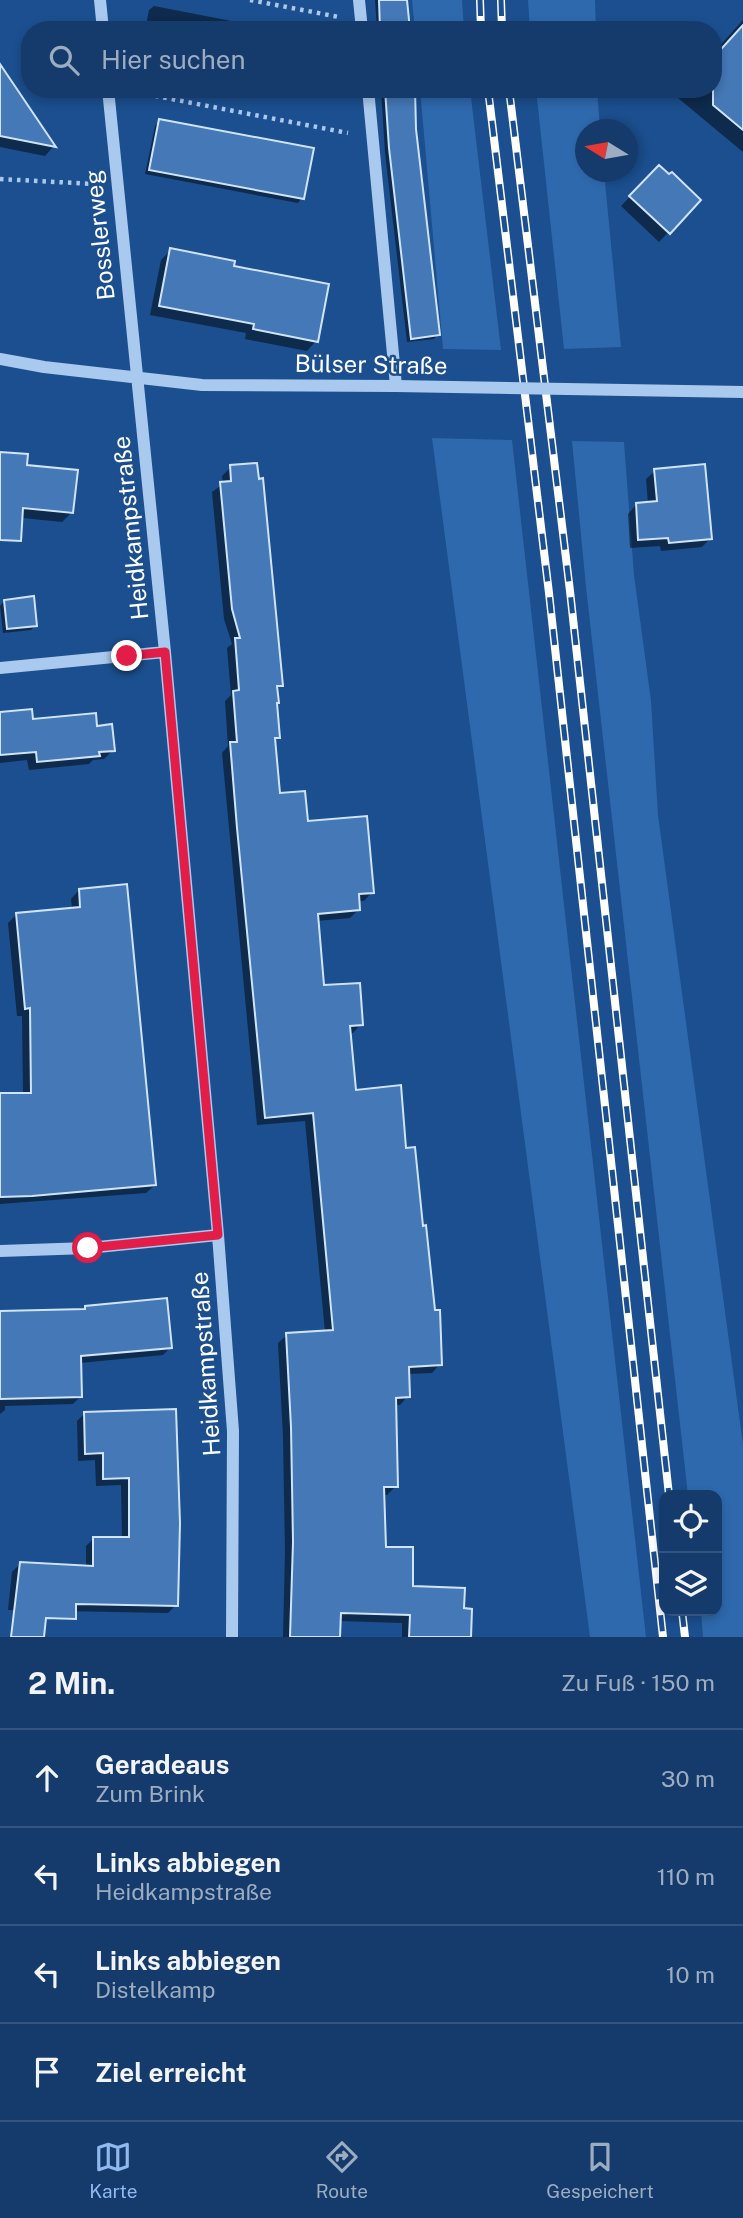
<!DOCTYPE html>
<html lang="de">
<head>
<meta charset="utf-8">
<style>
  :root { --surface:#143b6b; --page:#214673; --text:#f1f3f6; --muted:#9dadc1; --line:#33557e; --accent:#90b9f0 }
  body { margin:0; font-family:"Public Sans",sans-serif; background:var(--page); color:var(--text) }
  .controls { position:absolute; right:21px; bottom:21px; display:grid; overflow:hidden; border-radius:14px; box-shadow:0 4px 10px #0003 }
  .controls button { width:63px; height:63px; display:grid; place-items:center; padding:0; border:0; border-bottom:2px solid var(--line); background:var(--surface); color:var(--text); font:35px sans-serif }
  .compass { position:absolute; left:575px; top:119px; width:63px; height:63px; border-radius:50%; background:var(--surface); box-shadow:0 4px 10px #0003; rotate:281deg }
  .stop { position:absolute; width:21px; height:21px; margin:-16px; border:5px solid #e11d48; border-radius:50%; background:#fff }
  .stop.end { background:#e11d48; border-color:#fff; box-shadow:0 2px 7px #0008 }
  .list { margin:0; padding:0; list-style:none }
  h2 { display:flex; justify-content:space-between; align-items:center; height:91px; margin:0; padding:0 28px; font-size:30px }
  h2 small { font-size:23px; font-weight:400; color:var(--muted) }
  .list li { display:grid; grid-template-columns:46px 1fr auto; gap:21px; align-items:center; box-sizing:border-box; height:98px; padding:0 28px; border-top:2px solid var(--line) }
  .list b { display:block; font-size:26px; white-space:nowrap }
  .list p { margin:0; font-size:23px; white-space:nowrap; color:var(--muted) }
  .list em { font-size:23px; font-style:normal; color:var(--muted) }
  .icon { flex:none; width:38px; height:38px; fill:none; stroke:currentColor; stroke-width:2; stroke-linecap:round; stroke-linejoin:round }
  .map { position:relative; flex:none; width:743px; height:1637px; overflow:hidden }
  .search { position:absolute; background:var(--surface); box-shadow:0 4px 10px #0003; left:21px; right:21px; top:21px; height:77px; display:flex; align-items:center; gap:18px; box-sizing:border-box; padding:0 24px; border-radius:28px; color:var(--muted); font-size:26px }
  .sheet { height:483px; background:var(--surface) }
  nav { display:flex; justify-content:space-around; align-items:center; box-sizing:border-box; height:98px; border-top:2px solid var(--line); background:var(--surface); font-size:19px; color:var(--muted) }
  nav a { display:grid; justify-items:center; gap:4px }
  nav .on { color:var(--accent) }
  .map>svg:first-child { display:block }
  .green { fill:#2e69ad }
  .shadow { fill:#0007 }
  .building { fill:#4478b7; stroke:#cfe3fa; stroke-width:2 }
  .lines { fill:none; stroke-linecap:round; stroke-linejoin:round }
  .path { stroke:#a9c9ee; stroke-width:4.5; stroke-dasharray:3.5 5; stroke-linecap:butt }
  .minor { stroke:#a9c9ee; stroke-width:12 }
  .rail-casing { stroke:#fff; stroke-width:8 }
  .rail { stroke:#1b4f8f; stroke-width:5; stroke-dasharray:16; stroke-linecap:butt }
  .minor-bridge { stroke:#a9c9ee; stroke-width:12 }
  .route { stroke:#e11d48; stroke-width:9 }
  .labels { text-anchor:middle; stroke-width:5; stroke-linejoin:round; paint-order:stroke }
  .street-label { font-size:24px; fill:#fff; stroke:#1b4f8f }
</style>
</head>
<body>
<div class="map">
<svg width="743" height="1637" viewBox="0 0 743 1637">
  <rect width="100%" height="100%" fill="#1b4f8f"/>
  <path class="green" d="M412,0h50l2,30h-49z
    M528,0h67l1,30h-66z
    M420,89h50l31,261 -58,-1z
    M536,89h61l3,40 -14,1v42h18l17,175 -57,2z
    M432,438l80,2 134,1197h-56z
    M572,441l52,1 10,133 17,126 7,114 85,630v192h-40l-2,-26h16v-116h-29l-102,-908z"/>
  <path class="shadow" d="M375,0h31l2,30h-31z
    M154,6l124,24h-133l4,-20z
    M743,20v132l-65,-54 8,-9h27l5,-35 -3,-3z
    M0,82l54,64 -9,10 -45,-9z
    M381,89h31l3,40 23,205 -4,5 -27,3 -22,-189z
    M159,121l143,77 -4,5 -153,-29 10,-48z
    M659,167l40,33 -40,42 -38,-36z
    M171,250l61,18 84,73 -9,10 -62,-12 1,-6 -96,-18 11,-55z
    M0,453l25,13 47,46 -10,10 -49,-5 -13,-9z
    M231,467l50,218 -5,5 -1,14 3,33 -5,5 5,53 94,97 -8,9h-6l1,8 -9,9 -33,3 6,66 38,37 -8,9h-4l6,59 50,58 16,78 19,136 -8,9 -25,1 1,22 -8,9h-6l2,81 -9,9h-5l2,53 27,40 51,22 8,27h-68v-14l-63,-2 -1,16h-55l2,-85 -2,-116 -5,-93 9,-8 38,-3 -20,-211 -48,4 -35,-372 6,-7 -3,-45 6,-6 -4,-47 5,-4 -8,-25 -12,-127 11,-8 -1,-8z
    M655,471l55,68 -8,8 -41,4 -1,-5 -30,2 -2,-34 8,-9 12,-1 -2,-25z
    M4,601l32,24 -5,5 -28,3 -3,-27z
    M0,714l32,7 63,7 18,22 -9,9 -11,1 -4,4 -60,6 -2,-10 -27,3z
    M79,890l76,295 -9,8 -146,11v-109l23,-1 -1,-78h-5l-9,-93 9,-9 55,-5 -1,-10z
    M86,1308l85,39 -8,8 -83,8 1,33 -8,8 -68,2v4l-5,4v-101l83,-2z
    M175,1411l1,194 -8,8 -160,-3 4,-38 8,-8 66,4v-22l8,-8 28,1 -1,-54 -25,1 -1,-26 -17,1 -1,-40 7,-7z"/>
  <path class="building" d="M379,0h28l3,30h-30z
    M743,25v105l-30,-25v-47z
    M0,64l56,83 -56,-11z
    M385,89h30l1,40 24,206 -29,4 -22,-191z
    M159,119l155,29 -10,51 -155,-29z
    M659,165l10,9 3,-2 29,28 -31,34 -41,-38z
    M170,248l65,13 -1,5 95,18 -11,58 -65,-13 1,-5 -95,-18z
    M0,452l28,2 -1,11 51,5 -5,43 -50,-5 -2,33 -21,-1z
    M257,463l2,16 4,-1 20,208h-6l2,17h-2l3,35h-5l5,55 25,-2 3,30 59,-5 7,77 -15,1 1,16 -42,4 6,71 36,-2 3,42 -13,1 6,64 45,-5 5,63 9,-1 8,79 3,-1 9,85h5l2,55 -33,2 1,30 -14,1 2,89h-14l2,60h27v39l52,2 -1,20 8,1 -1,28h-62l1,-22 -69,-2 -1,24h-50l3,-95 -2,-115 -5,-94 47,-3 -20,-217 -48,5 -28,-290 -7,-86h7l-4,-51 6,-1 -4,-52h5l-8,-29 -12,-127 11,-1 -1,-16z
    M705,464l7,75 -43,4 -1,-5 -30,2 -2,-37 21,-2 -3,-32z
    M34,596l3,30 -30,3 -3,-29z
    M32,709l1,10 63,-6 1,13 15,-2 3,27 -16,1 1,4 -63,6 -1,-10 -36,3v-43z
    M127,884l29,301 -124,11 -32,1v-104h31l-1,-85 -5,1 -9,-96 64,-6 -1,-18z
    M167,1298l5,50 -91,8 1,41 -82,2v-88l85,-2v-3z
    M176,1409l4,114 -2,83 -102,-2v15l-30,-1 -2,19h-33l9,-75 73,4v-29h36v-59l-26,1v-26l-18,1 -1,-42z"/>
  <g class="lines">
    <path class="path" d="M250,0l89,17
      M130,91l218,42
      M0,179l94,5"/>
    <path class="minor" d="M100,0l3,30
      M359,0l3,30
      M108,89l57,563 53,583 15,196 -1,206
      M0,359l44,8 158,18 194,1 -28,-297
      M0,668l165,-16
      M0,1251l88,-3 130,-13"/>
    <defs>
      <path id="rail" d="M480,0l1,30
        M501,0l1,30
        M488,89l61,504 114,1044
        M509,89l61,502 99,904
        M682,1611l3,26"/>
    </defs>
    <use href="#rail" class="rail-casing"/>
    <use href="#rail" class="rail"/>
    <path class="minor-bridge" d="M396,386l347,6"/>
  </g>
  <g class="lines">
    <path class="route" d="M88,1248l130,-13 -53,-583 -38,4"/>
  </g>
  <g class="labels">
    <g class="street-label">
      <text transform="translate(100 235) rotate(-96)" y="8">Bosslerweg</text>
      <text transform="translate(371 365) rotate(1)" y="8">Bülser Straße</text>
      <text transform="translate(131 528) rotate(-96)" y="8">Heidkampstraße</text>
      <text transform="translate(206 1364) rotate(-94)" y="8">Heidkampstraße</text>
    </g>
  </g>
</svg>
<div class="controls">
<button><svg class="icon" aria-label="locate" viewBox="0 0 24 24"><circle cx="12" cy="12" r="6"/><path d="M12 2v4M12 18v4M2 12h4M18 12h4"/></svg></button>
<button><svg class="icon" aria-label="layers" viewBox="0 0 24 24"><path d="M12 4l9 5-9 5-9-5zM3 14l9 5 9-5"/></svg></button>
</div>
<svg class="compass" viewBox="-18 -18 36 36"><path d="M0-13l5 13h-10z" fill="#e53935"/><path d="M0 13l5-13h-10z" fill="#9dadc1"/></svg>
<div class="stop" style="left:88px;top:1248px"></div>
<div class="stop end" style="left:127px;top:656px"></div>
<div class="search"><svg class="icon" aria-label="search" viewBox="0 0 24 24"><circle cx="10" cy="10" r="6"/><path d="M15 15l6 6"/></svg>Hier suchen</div>
</div>
<section class="sheet">
<h2>2 Min.<small>Zu Fuß · 150 m</small></h2>
<ul class="list">
<li><svg class="icon" aria-label="ahead" viewBox="0 0 24 24"><path d="M12 20V5M6 11l6-6 6 6"/></svg><div><b>Geradeaus</b><p>Zum Brink</p></div><em>30 m</em></li>
<li><svg class="icon" aria-label="left" viewBox="0 0 24 24"><path d="M17 20v-9H6M10 6l-5 5 5 5"/></svg><div><b>Links abbiegen</b><p>Heidkampstraße</p></div><em>110 m</em></li>
<li><svg class="icon" aria-label="left" viewBox="0 0 24 24"><path d="M17 20v-9H6M10 6l-5 5 5 5"/></svg><div><b>Links abbiegen</b><p>Distelkamp</p></div><em>10 m</em></li>
<li><svg class="icon" aria-label="arrive" viewBox="0 0 24 24"><path d="M6 21V4h12l-3 4 3 4H6"/></svg><div><b>Ziel erreicht</b></div></li>
</ul>
</section>
<nav>
<a class="on"><svg class="icon" aria-label="map" viewBox="0 0 24 24"><path d="M3 6l6-2 6 2 6-2v14l-6 2-6-2-6 2zM9 4v14M15 6v14"/></svg>Karte</a>
<a><svg class="icon" aria-label="directions" viewBox="0 0 24 24"><path d="M12 3l9 9-9 9-9-9zM9 14v-3h6M13 9l2 2-2 2"/></svg>Route</a>
<a><svg class="icon" aria-label="saved" viewBox="0 0 24 24"><path d="M7 4h10v16l-5-4-5 4z"/></svg>Gespeichert</a>
</nav>
</body>
</html>
